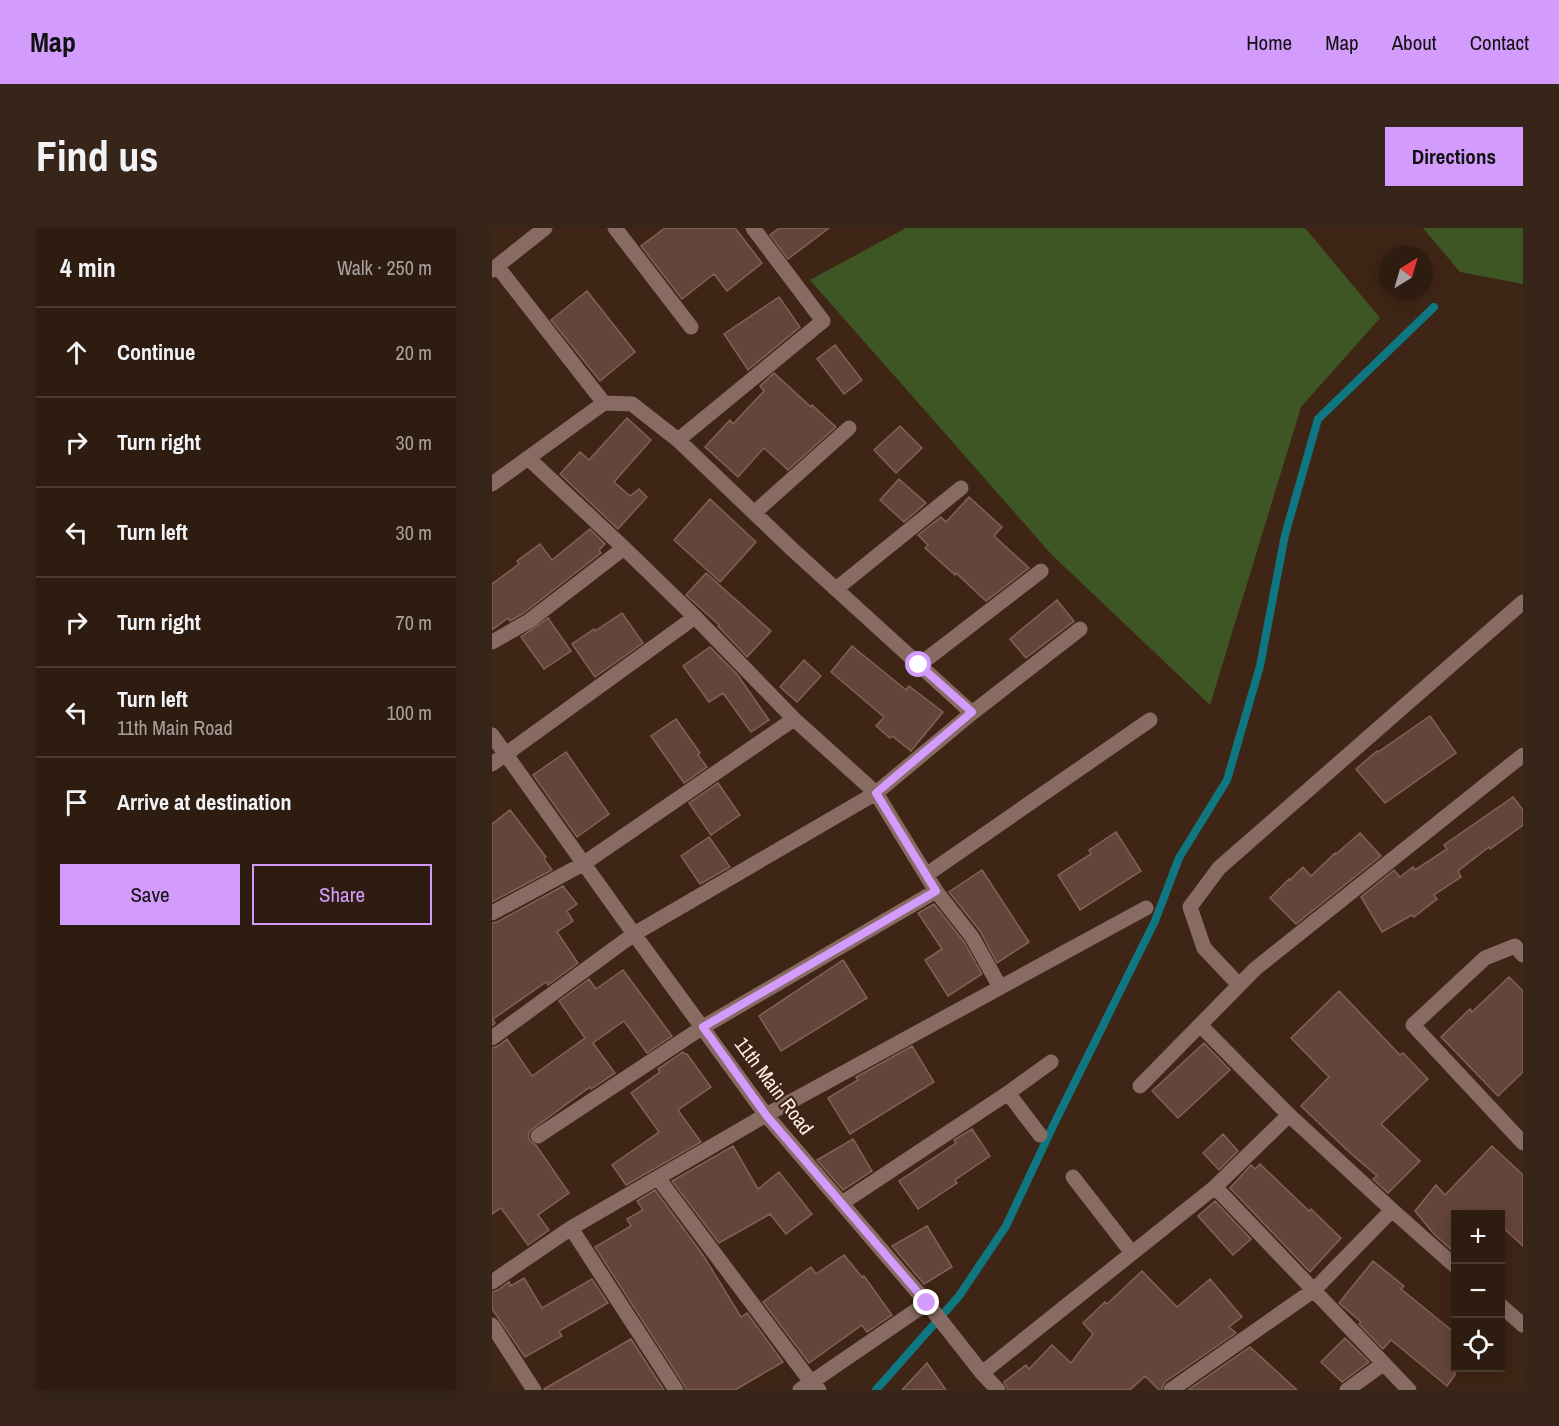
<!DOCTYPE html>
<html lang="en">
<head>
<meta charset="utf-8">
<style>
  :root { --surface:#2f1c10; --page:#372519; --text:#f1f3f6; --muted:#a7a19f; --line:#4a3a30; --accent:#d39cfc }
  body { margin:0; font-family:"Archivo Narrow",sans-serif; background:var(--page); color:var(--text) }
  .controls { position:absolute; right:18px; bottom:18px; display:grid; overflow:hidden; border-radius:0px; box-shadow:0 3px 15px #0003 }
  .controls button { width:54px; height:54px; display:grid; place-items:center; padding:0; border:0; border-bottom:2px solid var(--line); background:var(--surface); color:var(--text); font:30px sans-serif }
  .compass { position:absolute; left:887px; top:18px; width:54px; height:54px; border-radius:50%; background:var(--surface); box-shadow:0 3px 15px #0003; rotate:37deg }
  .stop { position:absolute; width:18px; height:18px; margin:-14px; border:4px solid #d39cfc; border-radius:50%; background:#fff }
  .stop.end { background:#d39cfc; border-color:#fff; box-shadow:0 2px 6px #0008 }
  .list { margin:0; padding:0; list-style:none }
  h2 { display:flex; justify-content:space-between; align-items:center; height:78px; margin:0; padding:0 24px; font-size:26px }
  h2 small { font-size:20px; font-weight:400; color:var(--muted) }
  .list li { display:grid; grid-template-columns:39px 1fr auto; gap:18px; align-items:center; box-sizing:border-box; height:90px; padding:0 24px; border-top:2px solid var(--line) }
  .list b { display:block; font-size:22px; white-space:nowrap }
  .list p { margin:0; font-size:20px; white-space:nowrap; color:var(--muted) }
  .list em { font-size:20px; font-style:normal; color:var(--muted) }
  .actions { display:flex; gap:12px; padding:18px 24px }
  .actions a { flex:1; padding:14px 0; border:2px solid var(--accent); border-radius:0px; text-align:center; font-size:21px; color:var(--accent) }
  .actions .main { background:var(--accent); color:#111 }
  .icon { flex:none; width:33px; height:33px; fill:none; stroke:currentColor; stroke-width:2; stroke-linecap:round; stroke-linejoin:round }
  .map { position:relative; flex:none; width:1031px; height:1162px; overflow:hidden; border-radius:0px }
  header { display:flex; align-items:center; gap:36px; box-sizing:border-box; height:84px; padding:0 30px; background:var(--accent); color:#111 }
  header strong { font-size:28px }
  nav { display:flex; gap:33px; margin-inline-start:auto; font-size:21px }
  .intro { display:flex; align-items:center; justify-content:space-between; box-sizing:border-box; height:144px; padding:0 36px }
  h1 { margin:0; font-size:42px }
  .button { padding:15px 27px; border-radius:0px; background:var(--accent); color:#111; font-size:21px; font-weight:700 }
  main { display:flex; gap:36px; padding:0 36px }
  aside { flex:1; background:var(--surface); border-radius:0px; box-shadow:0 3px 15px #0003 }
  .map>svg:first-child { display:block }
  .green { fill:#3e5623 }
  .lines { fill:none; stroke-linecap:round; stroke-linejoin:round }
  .stream { stroke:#0f7781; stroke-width:8 }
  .building { fill:#644539; stroke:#836256; stroke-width:1.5 }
  .minor { stroke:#886c64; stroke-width:15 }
  .route { stroke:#d39cfc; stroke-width:8 }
  .labels { text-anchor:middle; stroke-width:4.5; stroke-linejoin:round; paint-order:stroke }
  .street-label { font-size:20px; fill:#fff0e8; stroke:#3f2515 }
</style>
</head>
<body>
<header>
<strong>Map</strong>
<nav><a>Home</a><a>Map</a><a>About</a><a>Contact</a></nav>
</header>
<div class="intro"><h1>Find us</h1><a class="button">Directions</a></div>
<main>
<aside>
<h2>4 min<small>Walk · 250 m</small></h2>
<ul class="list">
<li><svg class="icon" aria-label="ahead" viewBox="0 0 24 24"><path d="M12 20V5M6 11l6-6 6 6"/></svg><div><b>Continue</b></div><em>20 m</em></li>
<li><svg class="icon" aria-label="right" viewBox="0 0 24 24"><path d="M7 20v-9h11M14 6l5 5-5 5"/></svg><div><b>Turn right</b></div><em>30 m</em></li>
<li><svg class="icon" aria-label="left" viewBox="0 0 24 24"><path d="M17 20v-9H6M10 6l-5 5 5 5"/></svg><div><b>Turn left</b></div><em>30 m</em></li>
<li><svg class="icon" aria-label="right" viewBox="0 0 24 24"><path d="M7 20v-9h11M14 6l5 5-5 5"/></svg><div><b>Turn right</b></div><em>70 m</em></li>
<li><svg class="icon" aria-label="left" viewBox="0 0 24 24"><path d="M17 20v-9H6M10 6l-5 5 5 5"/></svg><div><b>Turn left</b><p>11th Main Road</p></div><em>100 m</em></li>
<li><svg class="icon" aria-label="arrive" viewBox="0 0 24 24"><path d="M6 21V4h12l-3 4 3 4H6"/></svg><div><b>Arrive at destination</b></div></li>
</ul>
<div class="actions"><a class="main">Save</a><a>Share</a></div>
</aside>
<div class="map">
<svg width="1031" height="1162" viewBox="0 0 1031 1162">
  <rect width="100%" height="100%" fill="#3f2515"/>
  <path class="green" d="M414,0h399l75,90 -79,89 -91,298 -158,-150 -242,-275z
    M931,0h100v56l-63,-12z"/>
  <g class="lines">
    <path class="stream" d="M384,1162l83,-94 47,-70 48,-102 101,-203 24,-63 48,-78 33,-114 25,-131 33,-116 116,-112"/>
  </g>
  <path class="building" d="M173,0h70l27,35 -35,28 -13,-17 -32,25 -41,-53z
    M287,0h50l-41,31 -18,-24z
    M95,63l48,61 -35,29 -49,-61z
    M287,69l21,30 -52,43 -24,-36z
    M343,117l27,35 -18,14 -27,-35z
    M282,145l37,34 1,-2 24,22 -48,43 -24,-22 -26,29 -33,-30 25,-27 3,4 31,-33 -4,-5z
    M135,190l24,22 -37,42 16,14 9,-7 8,8 -29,32 -58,-55 20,-22 9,8z
    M408,198l22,22 -26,25 -22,-23z
    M407,251l27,24 -22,19 -24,-22z
    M477,269l33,30 -8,9 35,32 -43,33 -30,-28 -1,2 -30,-27 3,-3 -10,-10 23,-18 5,5z
    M218,271l46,43 -36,40 -46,-42z
    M98,301l15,15 -6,6 2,3 -77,60 -14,8 -2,-3 -16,12v-46l27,-20 -2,-3 23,-17 12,16z
    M214,345l65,58 -24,26 -29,-31 1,-1 -33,-30z
    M565,372l17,21 -48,37 -16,-19z
    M130,385l21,30 -48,34 -23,-33 22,-15 1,2z
    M56,390l23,33 -27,18 -23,-32z
    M360,418l54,44 3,-4 34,26 -32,39 -19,-15 -2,2 -14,-12 8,-9 -53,-45z
    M218,419l27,27 32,46 -18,12 -28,-39 -14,9 -26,-36z
    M312,432l17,16 -24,26 -17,-15z
    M938,488l26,37 -71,50 -29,-34 21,-18 1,1z
    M184,491l24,34 -2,2 9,12 -23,16 -33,-47z
    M74,524l43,62 -32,23 -44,-62z
    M226,555l22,32 -29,20 -22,-32z
    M1021,569l10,13v15l-33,24 -1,-2 -31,24 3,6 -27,18 3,4 -23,18 -2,-2 -30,17 -21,-35 33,-27 6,7 13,-10 2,3 32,-21 -3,-4z
    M18,582l36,47 -2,2 8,11 -60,32v-78z
    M624,604l25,39 -61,39 -22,-35 33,-21 -2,-4z
    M868,605l21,23 -85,68 -26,-26 19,-19 1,1 13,-13 8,9 24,-23 1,1z
    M217,609l21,30 -30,17 -19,-28z
    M490,642l47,72 -32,21 -17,-32 -31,-39z
    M71,658l14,18 -10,7 6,10 -16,11 21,31 -30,22 -2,-3 -53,37 2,4 -3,3v-103l5,-1z
    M442,676l30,38 18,32 -34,22 -23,-36 17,-11 -24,-36z
    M351,732l24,38 -86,53 -22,-35z
    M131,742l49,66 -25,17 -23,-32 -31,22 22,30 -24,16 -1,-2 -60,44 -2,5 2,5 6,4 33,48 -31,22 11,15 -21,15 -27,-37 -9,6v-166l6,-2 9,-7 25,37 53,-38 -26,-37 30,-22 7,10z
    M1017,749l14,14v81l-25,24 -57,-59 29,-28 2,3z
    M847,763l61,64 3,-2 25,26 -47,45 39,37 -32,32 -15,-14 4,-3 -29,-25 -47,-45 28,-29 -38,-39z
    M712,815l26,27 -52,48 -26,-27z
    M420,818l22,36 -84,52 -22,-36 30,-18 -2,-3z
    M191,824l2,2h2l24,33 -33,23 23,32 -75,43 -14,-20 47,-33 -28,-39 29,-21 -2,-3z
    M480,901l18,27 -35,24 2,3 -39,26 -19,-28 57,-38 -2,-3z
    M731,906l15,17 -19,19 -16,-17z
    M361,911l19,32 -29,19 -26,-30z
    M241,918l25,43 21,-17 33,42 -26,20 -16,-20 -51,29 -47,-62z
    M1000,918l31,29v71l-23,-21v-10h-45v38l-21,-19 -19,-23 21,-26 9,10z
    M768,936l49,47 2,-2 30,29 -31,34 -80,-84 21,-23 4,4z
    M163,962l48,65 38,62 6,-4 36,49 -48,28h-49l-2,-5 -89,-138 36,-21 -4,-7 16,-9 -6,-9z
    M723,973l36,38 -18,16 -35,-39z
    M435,998l25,41 -28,17 -32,-38z
    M352,1027l18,22 2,-1 28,39 -25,17 -5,-7 -53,38 -46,-61 48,-35 5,7z
    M881,1033l31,25 -3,3 54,44v42l-8,11 -56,-46 -8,9 -24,-25 2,-2 -22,-19z
    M650,1043l35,36 33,-28 32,38 -13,10 7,6 -71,49 -4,8h-2l-14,-14 -15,14h-122l-4,-8 22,-17 3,4 23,-24 19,18 22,-29 -10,-11 22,-21 2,2z
    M32,1050l18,30 50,-29 16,24 -49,28 3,5 -37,21 -33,-48v-17l6,-2 11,-8 2,4z
    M853,1110l24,24 -27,20 -21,-20z
    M139,1111l33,51h-120v-1z
    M758,1119l47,43h-109z
    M435,1135l19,27h-44z"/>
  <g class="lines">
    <path class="minor" d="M123,0l76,99
      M5,38l107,137
      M0,42l53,-42
      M186,212l145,-119 -70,-93
      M36,230l96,90 71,69 99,102 82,74 60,98 36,46 28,50
      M0,256l112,-81 28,1 46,36 115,110 179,163 -96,80 -242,141 -142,104
      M262,285l95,-85
      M344,361l125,-101
      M0,414l37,-21 95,-73
      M427,437l122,-94
      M480,485l108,-84
      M0,507l142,199 132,181 161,188 55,70 16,17
      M0,536l203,-147
      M434,647l224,-155
      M0,685l91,-49 211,-145
      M1031,727l-8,-9 -30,12 -72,67 110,118
      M747,757l-35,-37 -14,-41 29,-39 304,-266
      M708,797l89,90 103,95 63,56
      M648,858l115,-117 268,-214
      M516,865l32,42
      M46,908l165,-109 233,-136
      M581,949l59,76
      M166,950l153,204 8,8
      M723,959l194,203
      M350,975l166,-110 43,-31
      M79,1000l105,162
      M0,1054l79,-54 195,-113 380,-207
      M1008,1077l23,20
      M0,1097l42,65
      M490,1145l233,-186 74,-72
      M308,1162l127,-87
      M679,1162l143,-100 78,-80
      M855,1162l36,-26"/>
  </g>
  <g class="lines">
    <path class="route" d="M427,437l53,47 -96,81 60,98 -233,136 63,88 161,188"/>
  </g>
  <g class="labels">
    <g class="street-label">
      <text transform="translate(282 858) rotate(53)" y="7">11th Main Road</text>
    </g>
  </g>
</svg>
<div class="controls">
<button>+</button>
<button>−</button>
<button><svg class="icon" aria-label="locate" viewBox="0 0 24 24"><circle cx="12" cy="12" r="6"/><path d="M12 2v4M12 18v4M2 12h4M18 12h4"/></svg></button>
</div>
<svg class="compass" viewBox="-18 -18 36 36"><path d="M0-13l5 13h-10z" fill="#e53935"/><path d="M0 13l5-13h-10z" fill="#a7a19f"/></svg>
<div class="stop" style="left:427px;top:437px"></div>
<div class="stop end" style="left:435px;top:1075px"></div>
</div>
</main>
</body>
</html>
